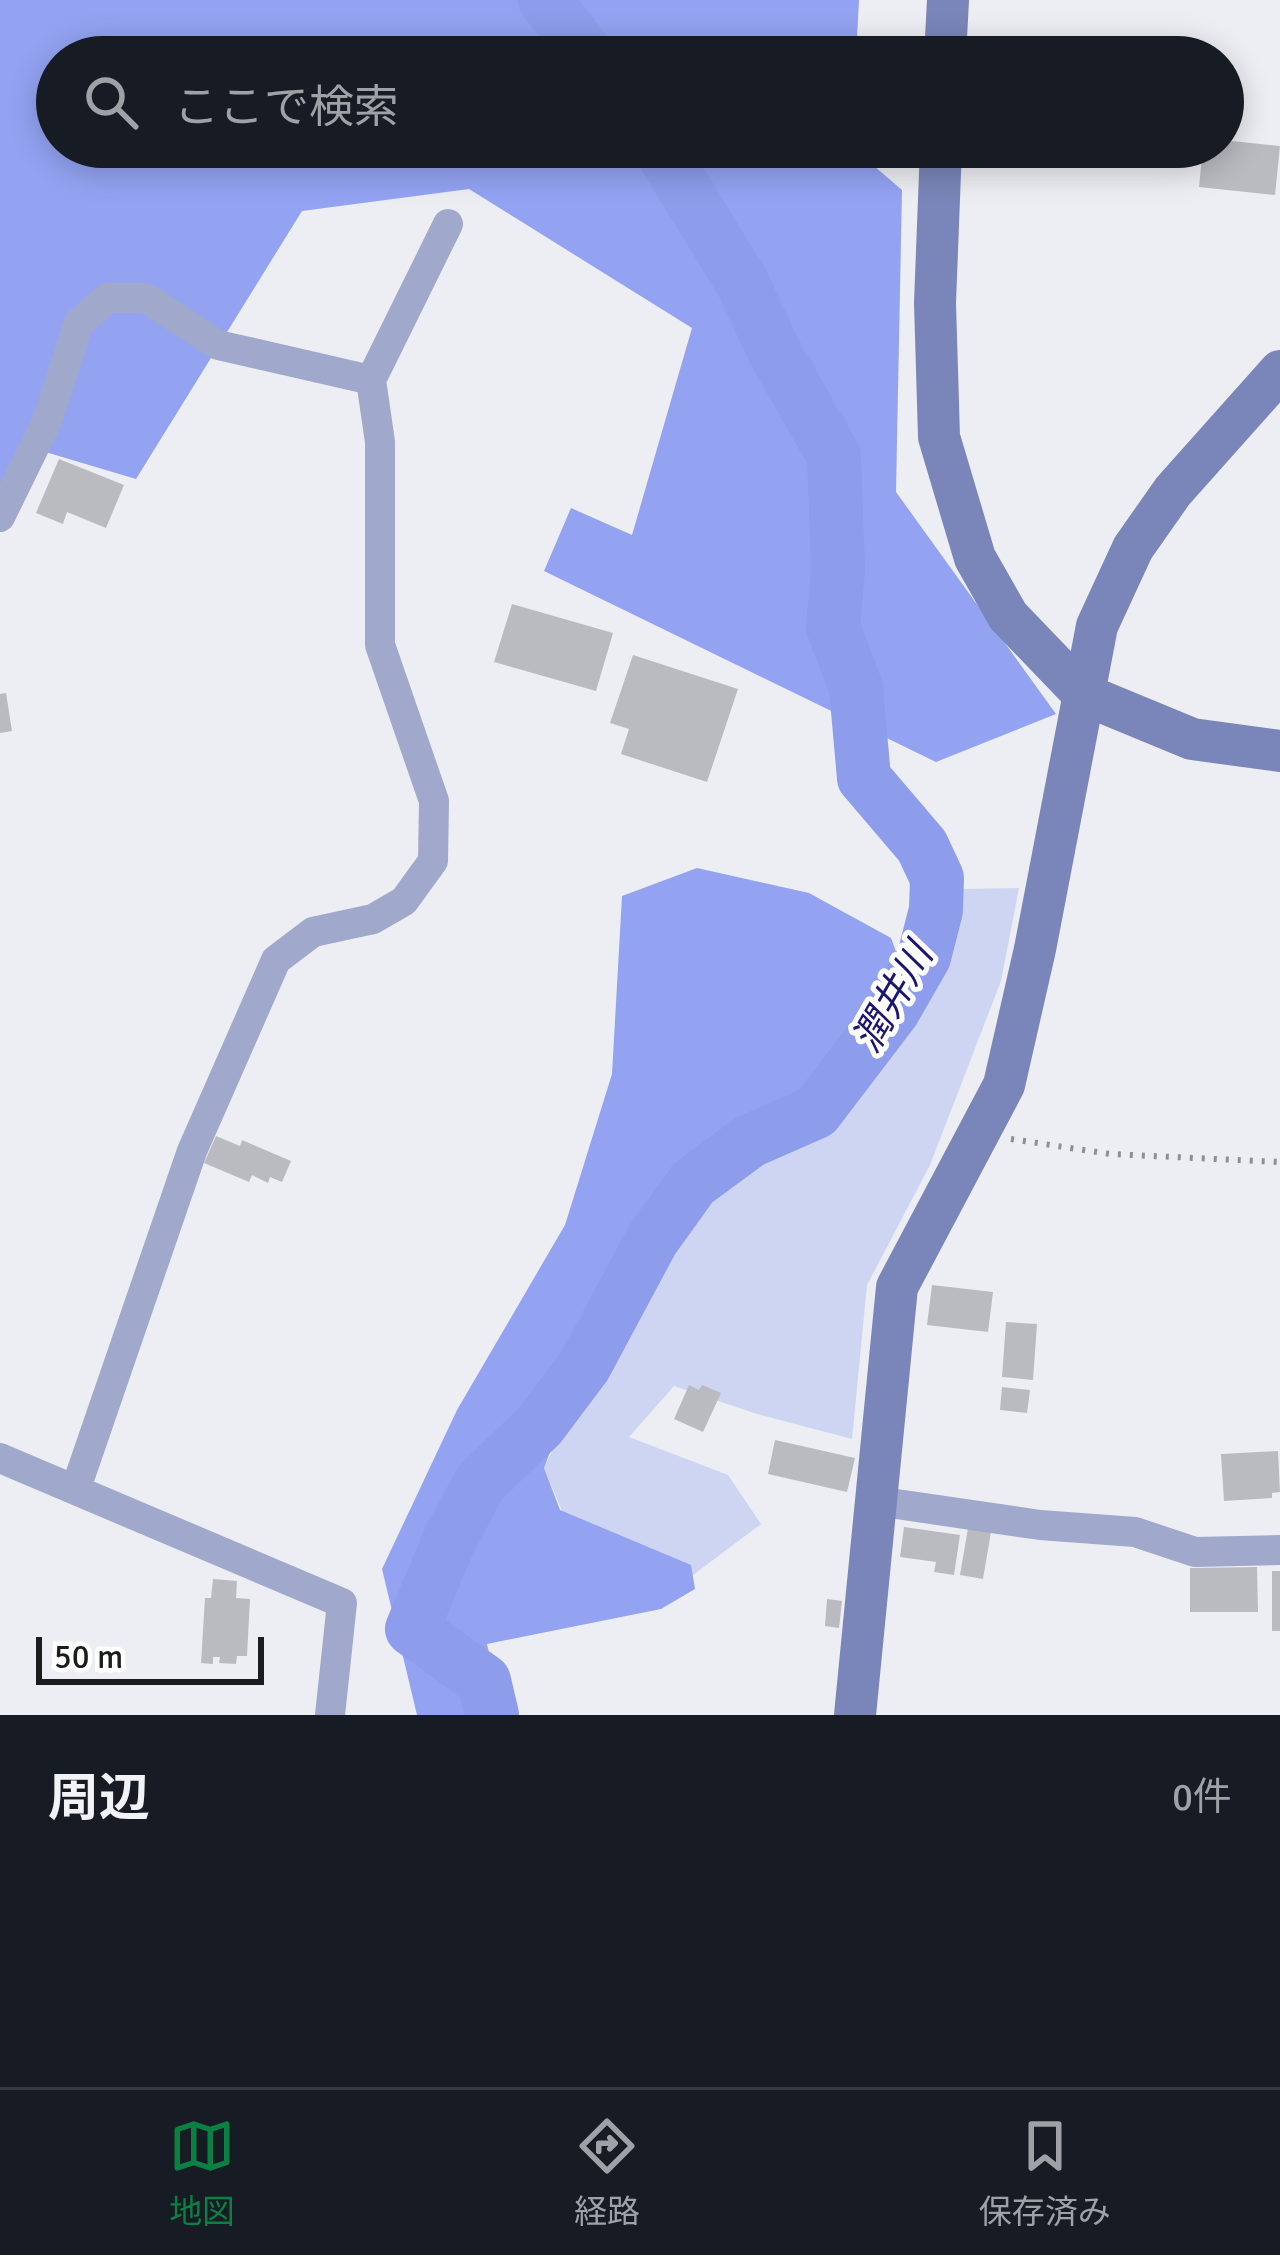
<!DOCTYPE html>
<html lang="ja">
<head>
<meta charset="utf-8">
<style>
  :root { --surface:#171b24; --page:#242831; --text:#f1f3f6; --muted:#9ea1a6; --line:#363941; --accent:#0b8043 }
  body { margin:0; font-family:Signika,"Noto Sans JP",sans-serif; background:var(--page); color:var(--text) }
  .scale { position:absolute; left:36px; bottom:30px; width:228px; box-sizing:border-box; padding-left:12px; border:6px solid #1b1c1d; border-top:0; font-size:33px; line-height:42px; white-space:nowrap; color:#1b1c1d; -webkit-text-stroke:9px #fff; paint-order:stroke }
  .list { margin:0; padding:0; list-style:none }
  h2 { display:flex; justify-content:space-between; align-items:center; height:156px; margin:0; padding:0 48px; font-size:51px }
  h2 small { font-size:39px; font-weight:400; color:var(--muted) }
  .icon { flex:none; width:66px; height:66px; fill:none; stroke:currentColor; stroke-width:2; stroke-linecap:round; stroke-linejoin:round }
  .map { position:relative; flex:none; width:1280px; height:1715px; overflow:hidden }
  .search { position:absolute; background:var(--surface); box-shadow:0 6px 30px #0003; left:36px; right:36px; top:36px; height:132px; display:flex; align-items:center; gap:30px; box-sizing:border-box; padding:0 42px; border-radius:66px; color:var(--muted); font-size:45px }
  .sheet { height:372px; background:var(--surface) }
  nav { display:flex; justify-content:space-around; align-items:center; box-sizing:border-box; height:168px; border-top:3px solid var(--line); background:var(--surface); font-size:33px; color:var(--muted) }
  nav a { display:grid; justify-items:center; gap:6px }
  nav .on { color:var(--accent) }
  .map>svg:first-child { display:block }
  .green { fill:#cdd5f2 }
  .forest { fill:#93a3f2 }
  .lines { fill:none; stroke-linecap:round; stroke-linejoin:round }
  .river { stroke:#8d9deb; stroke-width:54 }
  .building { fill:#babbc0 }
  .path { stroke:#8e8f92; stroke-width:6; stroke-dasharray:3 9; stroke-linecap:butt }
  .street { stroke:#a0a8cc; stroke-width:30 }
  .secondary { stroke:#7a86b9; stroke-width:42 }
  .labels { text-anchor:middle; stroke-width:10; stroke-linejoin:round; paint-order:stroke }
  .water-label { font-size:39px; font-style:italic; fill:#1a156f; stroke:#fff }
</style>
</head>
<body>
<div class="map">
<svg width="1280" height="1715" viewBox="0 0 1280 1715">
  <rect width="100%" height="100%" fill="#edeef3"/>
  <path class="green" d="M1019,888l-18,93 -71,184 -63,120 -15,154 -95,-25 -83,-28 -45,51 99,38 33,49 -68,51 -124,-48 -25,-59 114,-238 241,-229 59,-112z"/>
  <path class="forest" d="M0,0h859l-3,57h-799v90h795l50,43 -6,302 160,222 -120,48 -392,-191 27,-63 61,27 60,-207 -223,-139 -167,22 -166,268 -94,-28 -42,78z
    M697,868l112,25 82,45 17,46 -64,129 -94,37 -57,62 -128,201 -21,55 16,42 131,55 4,24 -34,20 -174,35 16,71h-86l-35,-146 75,-159 108,-185 47,-151 10,-178z"/>
  <g class="lines">
    <path class="river" d="M545,0l44,57
      M492,1715l-8,-34 -72,-52 37,-88 31,-58 60,-58 45,-60 67,-125 41,-57 57,-42 66,-29 77,-101 31,-54 12,-47 1,-32 -15,-32 -58,-68 -8,-90 -23,-61 5,-57 -4,-114 -61,-107 -30,-65 -84,-137"/>
  </g>
  <path class="building" d="M1223,140l57,6 -5,49 -76,-8 4,-40h20z
    M59,459l65,26 -18,43 -39,-16 -4,12 -27,-11z
    M512,604l101,29 -17,58 -102,-29z
    M633,655l105,34 -31,93 -86,-28 8,-25 -19,-6z
    M6,693l6,38 -12,2v-39z
    M216,1136l24,10 2,-6 49,21 -9,21 -12,-5 -2,6 -16,-8 -3,7 -45,-19z
    M932,1285l61,7 -5,40 -61,-7z
    M1006,1322l31,2 -4,56 -31,-3z
    M689,1385l10,5 3,-5 19,8 -18,39 -29,-13z
    M1002,1387l28,3 -3,23 -27,-3z
    M775,1440l80,18 -8,34 -79,-18z
    M1278,1451l2,41 -8,1v5l-48,3 -3,-47z
    M904,1527l56,8 -6,40 -20,-3 2,-10 -36,-5z
    M968,1528l23,4 -8,47 -23,-4z
    M1257,1567l1,45h-68v-44z
    M1272,1571h8v60h-8z
    M213,1579l24,2 -1,17 14,1 -3,57h-10l-1,8 -17,-1 1,-6h-7v7l-12,-1 4,-65h6z
    M827,1599l15,2 -3,27 -14,-2z"/>
  <g class="lines">
    <path class="path" d="M1011,1139l99,15 170,8"/>
    <path class="street" d="M0,517l48,-98 31,-96 28,-25h39l72,47 153,35
      M0,1458l342,145 -12,112
      M76,1488l116,-337 84,-191 37,-28 60,-13 31,-18 29,-40 1,-60 -54,-156v-203l-9,-62 77,-156
      M876,1501l164,24 95,7 60,20 85,-2"/>
    <path class="secondary" d="M945,57l3,-57
      M941,147l-6,156 4,134 36,121 33,58 75,78 109,45 88,12
      M855,1715l42,-428 107,-202 31,-136 62,-323 36,-78 40,-57 107,-120"/>
  </g>
  <g class="labels">
    <g class="water-label">
      <text transform="translate(892 997) rotate(-60)" y="14">潤井川</text>
    </g>
  </g>
</svg>
<div class="scale">50 m</div>
<div class="search"><svg class="icon" aria-label="search" viewBox="0 0 24 24"><circle cx="10" cy="10" r="6"/><path d="M15 15l6 6"/></svg>ここで検索</div>
</div>
<section class="sheet">
<h2>周辺<small>0件</small></h2>
<ul class="list">
</ul>
</section>
<nav>
<a class="on"><svg class="icon" aria-label="map" viewBox="0 0 24 24"><path d="M3 6l6-2 6 2 6-2v14l-6 2-6-2-6 2zM9 4v14M15 6v14"/></svg>地図</a>
<a><svg class="icon" aria-label="directions" viewBox="0 0 24 24"><path d="M12 3l9 9-9 9-9-9zM9 14v-3h6M13 9l2 2-2 2"/></svg>経路</a>
<a><svg class="icon" aria-label="saved" viewBox="0 0 24 24"><path d="M7 4h10v16l-5-4-5 4z"/></svg>保存済み</a>
</nav>
</body>
</html>
